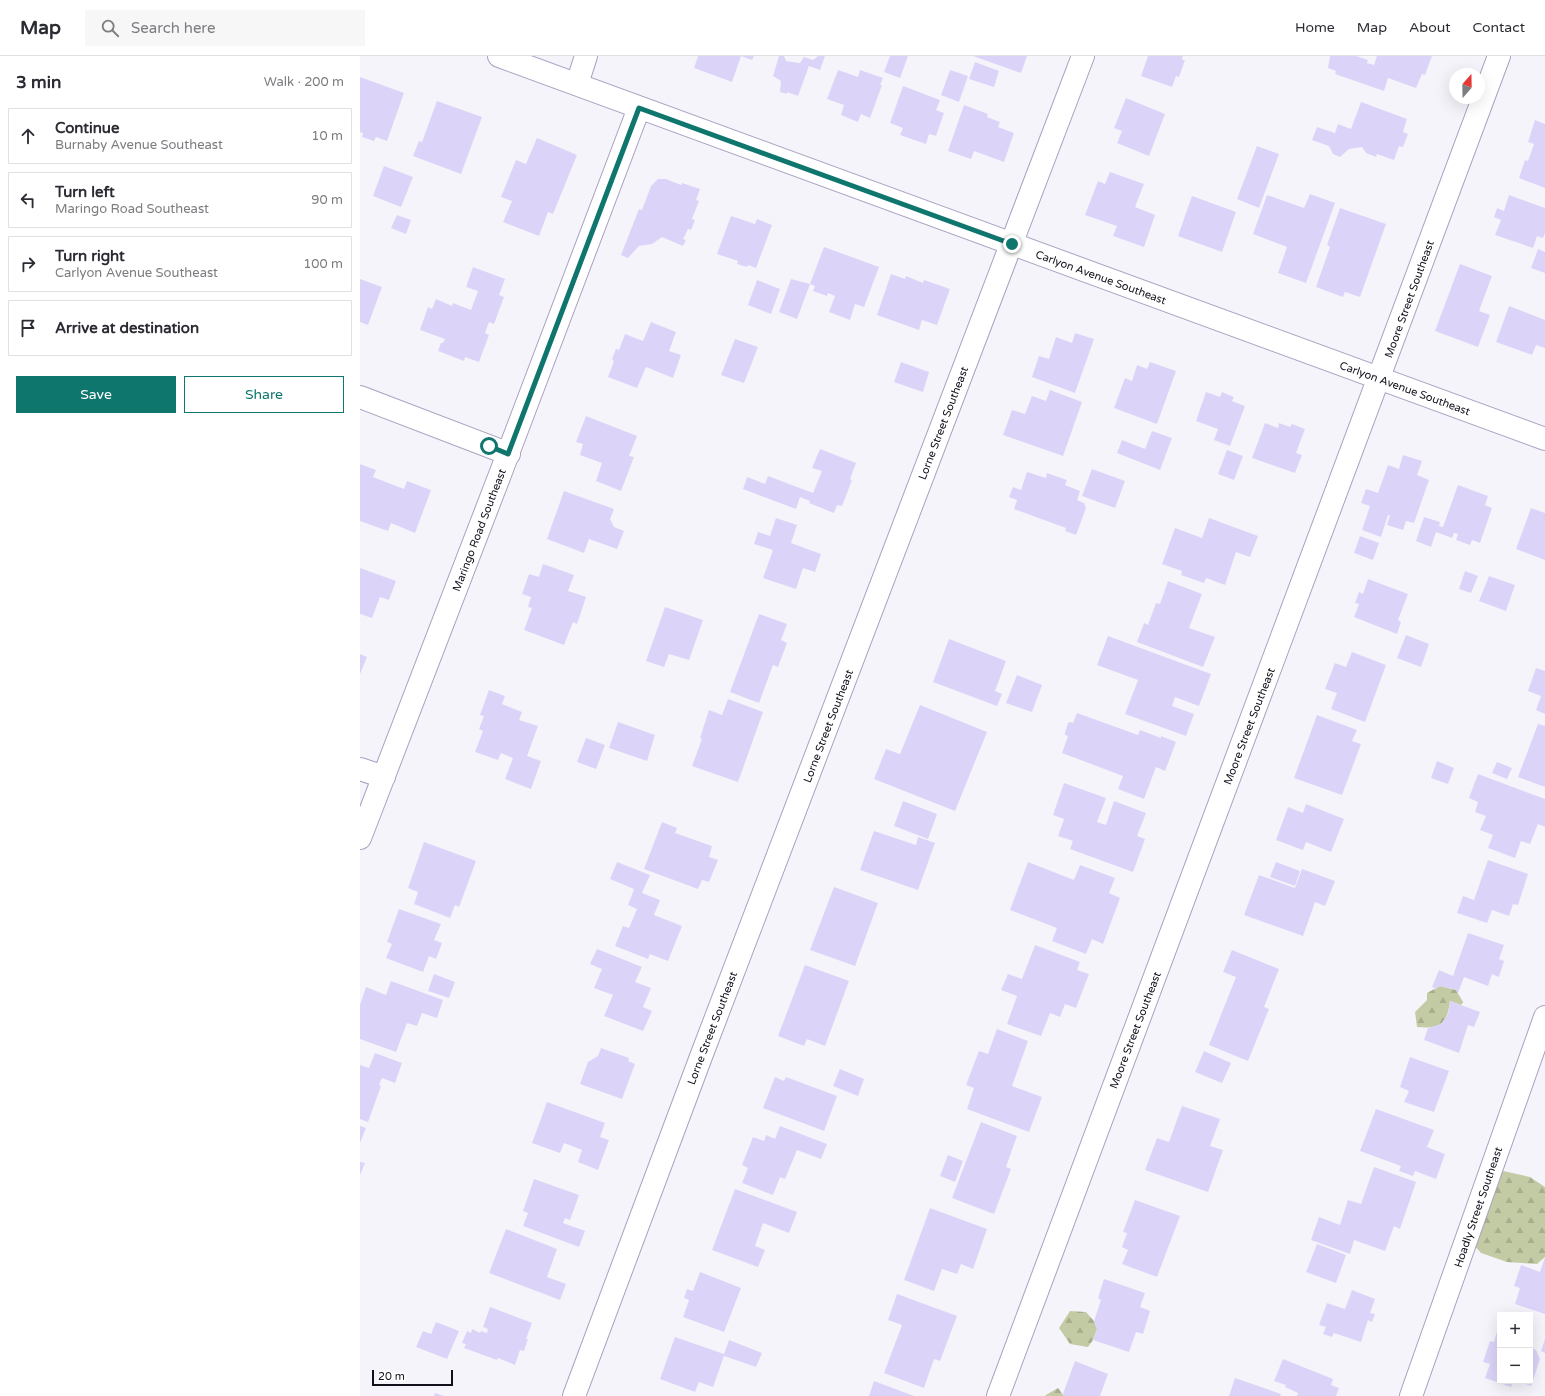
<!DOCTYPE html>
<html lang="en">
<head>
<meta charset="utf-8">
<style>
  :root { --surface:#fff; --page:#f7f7f7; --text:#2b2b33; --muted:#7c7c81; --line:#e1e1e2; --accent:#0f766e }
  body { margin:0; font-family:"Varela Round",sans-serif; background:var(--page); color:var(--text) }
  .controls { position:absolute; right:12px; bottom:12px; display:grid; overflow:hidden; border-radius:0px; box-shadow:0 4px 16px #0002 }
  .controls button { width:36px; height:36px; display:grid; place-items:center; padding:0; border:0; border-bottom:1px solid var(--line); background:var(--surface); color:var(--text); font:20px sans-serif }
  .compass { position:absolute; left:1089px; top:12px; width:36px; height:36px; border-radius:50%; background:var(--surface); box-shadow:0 4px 16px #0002; rotate:20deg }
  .scale { position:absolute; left:12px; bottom:10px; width:81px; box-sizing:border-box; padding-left:4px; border:2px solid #13101b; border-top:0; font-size:11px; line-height:14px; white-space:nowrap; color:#13101b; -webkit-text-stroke:3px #fff; paint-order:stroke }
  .stop { position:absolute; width:12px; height:12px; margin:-9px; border:3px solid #0f766e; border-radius:50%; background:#fff }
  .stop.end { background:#0f766e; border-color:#fff; box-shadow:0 1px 4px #0008 }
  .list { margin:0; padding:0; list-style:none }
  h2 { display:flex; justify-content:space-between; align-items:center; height:52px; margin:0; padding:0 16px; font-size:17px }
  h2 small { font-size:13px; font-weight:400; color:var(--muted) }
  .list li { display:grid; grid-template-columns:26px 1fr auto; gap:12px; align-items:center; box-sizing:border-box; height:56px; margin:0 8px 8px; padding:0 8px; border:1px solid var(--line); border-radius:0px }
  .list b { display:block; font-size:15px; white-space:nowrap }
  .list p { margin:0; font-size:13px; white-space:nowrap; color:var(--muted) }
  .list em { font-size:13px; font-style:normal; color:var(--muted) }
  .actions { display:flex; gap:8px; padding:12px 16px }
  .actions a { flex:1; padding:9px 0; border:1px solid var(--accent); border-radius:0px; text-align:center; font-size:14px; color:var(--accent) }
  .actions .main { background:var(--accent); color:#fff }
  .icon { flex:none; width:22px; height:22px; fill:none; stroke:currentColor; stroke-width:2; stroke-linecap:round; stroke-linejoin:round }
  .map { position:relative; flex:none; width:1185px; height:1340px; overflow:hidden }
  header { display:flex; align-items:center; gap:24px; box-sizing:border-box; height:56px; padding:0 20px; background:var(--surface); border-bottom:1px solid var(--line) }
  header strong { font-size:19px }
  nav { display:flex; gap:22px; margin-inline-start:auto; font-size:14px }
  .search { width:280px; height:36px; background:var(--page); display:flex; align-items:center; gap:10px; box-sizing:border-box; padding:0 14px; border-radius:0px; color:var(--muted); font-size:15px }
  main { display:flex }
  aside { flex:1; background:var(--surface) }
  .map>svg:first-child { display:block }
  .forest { fill:url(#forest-firs) }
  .building { fill:#dcd4f8 }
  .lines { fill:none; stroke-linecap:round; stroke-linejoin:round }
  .minor-casing { stroke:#a9a1c1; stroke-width:24 }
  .tertiary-casing { stroke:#a9a1c1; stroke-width:24 }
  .minor { stroke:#fff; stroke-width:22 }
  .tertiary { stroke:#fff; stroke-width:22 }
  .route { stroke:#0f766e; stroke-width:5 }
  .labels { text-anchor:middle; stroke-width:3; stroke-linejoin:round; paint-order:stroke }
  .street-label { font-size:11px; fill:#13101b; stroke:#fff }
</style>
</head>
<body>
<header>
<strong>Map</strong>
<div class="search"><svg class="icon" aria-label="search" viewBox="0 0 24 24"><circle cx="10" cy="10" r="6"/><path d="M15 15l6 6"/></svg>Search here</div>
<nav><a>Home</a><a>Map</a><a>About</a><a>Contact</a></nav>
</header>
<main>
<aside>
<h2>3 min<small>Walk · 200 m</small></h2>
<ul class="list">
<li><svg class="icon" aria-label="ahead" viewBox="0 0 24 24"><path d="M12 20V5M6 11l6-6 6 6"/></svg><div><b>Continue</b><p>Burnaby Avenue Southeast</p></div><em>10 m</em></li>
<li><svg class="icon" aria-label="left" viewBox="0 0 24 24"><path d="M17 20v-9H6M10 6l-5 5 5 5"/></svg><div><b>Turn left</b><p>Maringo Road Southeast</p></div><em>90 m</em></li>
<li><svg class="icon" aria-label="right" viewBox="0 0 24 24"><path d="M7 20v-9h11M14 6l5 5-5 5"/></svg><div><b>Turn right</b><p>Carlyon Avenue Southeast</p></div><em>100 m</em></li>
<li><svg class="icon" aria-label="arrive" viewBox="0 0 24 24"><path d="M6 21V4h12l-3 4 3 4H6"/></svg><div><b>Arrive at destination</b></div></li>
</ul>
<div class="actions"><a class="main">Save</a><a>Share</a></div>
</aside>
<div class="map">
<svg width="1185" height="1340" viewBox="0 0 1185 1340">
  <defs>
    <pattern id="forest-firs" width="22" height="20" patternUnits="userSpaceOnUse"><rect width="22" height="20" fill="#c3cba4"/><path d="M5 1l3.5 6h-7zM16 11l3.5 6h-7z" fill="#a7ad8d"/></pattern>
  </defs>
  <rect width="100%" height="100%" fill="#f6f4fb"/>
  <path class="forest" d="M1080,930l16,4 7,12 -2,3 -11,-4c-3,24 -10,28 -33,26l-2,-15 12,-12v-7z
    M1143,1115l27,6 15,10v70l-8,7 -30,-2 -26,-9 -16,-18 12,-46z
    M710,1255l16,1 8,9 3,8 -4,11 -5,7 -18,-3 -11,-16z
    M698,1332l6,8h-19l1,-1z"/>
  <path class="building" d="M338,0h43l-9,26 -38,-14z
    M381,0h13l-2,4z
    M419,0h5l2,5 14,2 4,-6 9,3 5,-4h7l-5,14 -11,-4 -11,30 -11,-4v2l-7,-2 1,-11 -8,-5z
    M530,0h18l-8,22 -16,-6z
    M613,0h54l-6,17z
    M788,0h35l-1,4h3l-6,17 -3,-1 -4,11 -31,-11z
    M970,0h26l12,4 -1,3 7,2 3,-9h55l-7,19 -3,-1 -6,14 -28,-10 -4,13 -49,-17 1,-3 -8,-3z
    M615,6l24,9 -5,16 -25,-8z
    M478,14l20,7 2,-7 23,8 -3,7h2l-12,33 -9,-4 -3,8 -17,-7 3,-10 -17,-6z
    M590,14l18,6 -9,26 -18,-7z
    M0,21l44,16 -17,48 -11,-4 -2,4 -12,-4 1,-4 -3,-1z
    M543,30l37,14 -4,10 8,3 -8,23 -7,-2 -3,10 -26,-9 3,-7 -13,-5z
    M766,42l39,16 -16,42 -32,-13 5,-12 -8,-3z
    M77,45l45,16 -21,57 -48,-18 6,-15 3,1z
    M1001,46l46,17 -4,13 5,2 -5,13 -4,-1 -5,14 -17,-6 -1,3 -10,-4 -4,-6 -13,2 -9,8 -7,-3 -4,-8 -17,-6 5,-13 18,6 3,-9 13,5z
    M604,49l24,9 -1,3 13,5 -2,5 16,6 -10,29 -30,-11 -3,8 -23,-8z
    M1175,64l10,4v64l-26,-10 6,-18 3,1 6,-17 -6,-2z
    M177,82l40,17 -24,59 -5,-2 -9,24 -36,-14 9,-21 -11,-4 15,-37 10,4z
    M897,90l22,8 -20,54 -22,-9z
    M24,110l29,11 -12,30 -28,-11z
    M750,116l34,12 -9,23 20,8 -11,32 -31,-11 4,-10 -32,-11 13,-34 7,3z
    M298,123h8l15,6 1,-2 18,6 -4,11 3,1 -7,18 3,1 -4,10 -3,-1 -5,10 3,1 -3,6 -21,-9 -10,7 -13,2 -11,12 -7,-3 18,-46 3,1 9,-24z
    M950,138l25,9 -29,80 -28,-10 9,-26 -34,-13 14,-39 37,13z
    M1149,139l36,13v25l-2,5 -6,-2 -4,12 -38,-13 6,-15 -7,-3 3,-9 7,3z
    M832,140l44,16 -14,40 -44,-16z
    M980,152l46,16 -26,73 -15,-5 -2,5 -27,-10 14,-40 -3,-2z
    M37,159l14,5 -5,14 -15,-6z
    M371,160l24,8 2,-5 15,6 -16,43 -8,-3 -1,2 -10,-3 1,-3 -21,-7z
    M464,191l55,20 -15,40 -9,-3 -5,16 -21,-8 6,-16 -7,-3 -1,3 -14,-5 2,-5 -5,-2z
    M1178,193l7,3v21l-14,-5z
    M1100,208l32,12 -13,35 11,4 -12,32 -43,-16z
    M113,211l32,12 -6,16 5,2 -10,27 -5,-2 -4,11 4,2 -10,27 -14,-5 -1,4 -26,-10 3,-8h2l2,-4 -25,-9 8,-23 4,2 4,-10 16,7 1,-3 18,7 7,-19 -12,-4z
    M531,218l14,5 1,-3 17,7 1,-3 26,9 -13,36 -15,-5 -3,10 -42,-15z
    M0,223l22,8 -14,38 -8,-3z
    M431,223l19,5 -13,35 -18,-7z
    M397,224l23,9 -9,25 -23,-9z
    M1149,250l36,14v28l-9,-3 -4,10 -36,-13z
    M291,266l25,10 -7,19 12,4 -8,23 -27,-11 -9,21 -29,-11 6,-16 -2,-2 4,-10 3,1 6,-16 18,7z
    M715,277l19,6 -19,54 -43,-16 7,-21 10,3 7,-22 16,6z
    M375,283l23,8 -14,36 -23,-8z
    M541,306l28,10 -6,20 -29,-10z
    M790,306l26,9 -19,53 -43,-16 11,-30 7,3 5,-16 10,4z
    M690,334l32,12 -19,54 -60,-21 9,-25 13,4 7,-18 14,5z
    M846,336l14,5 2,-5 12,5 -2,4 13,5 -15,40 -16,-6 4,-11 -22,-8z
    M226,360l51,20 -8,20 5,1 -13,34 -25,-10 6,-18 -22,-8 3,-11 -7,-2z
    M905,367l13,5 1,-5 11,4 2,-3 13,5 -9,24 6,2 -7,18 -43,-15z
    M792,375l20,7 -12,32 -43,-17 5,-13 23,9z
    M460,393l36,14 -6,16 2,1 -10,26 -5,-1 -3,8 -25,-10 1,-2 -10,-4 -4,12 -53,-20 4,-12 18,7 3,-8 45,17 9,-22 -10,-3z
    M867,394l16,6 -9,24 -16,-6z
    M1043,399l19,6 -5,14 12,5 -15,43 -8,-2 -3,9 -16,-5 3,-10h-2l-7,22 -19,-7 8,-24 -9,-3 5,-14 12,4 10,-28 11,4z
    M0,408l16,6 -3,7 31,12 3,-8 24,9 -16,43 -24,-10 -3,8 -28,-10z
    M732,413l33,12 -10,27 -33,-12z
    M667,416l19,6 1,-5 20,7 -2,5 15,6 -3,9 7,3 2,5 -10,27 -11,-4 1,-3 -52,-19 3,-9 -8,-3 4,-10 8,3z
    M1098,429l30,11 -3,9 7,3 -12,35 -8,-3 -2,5 -14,-5 2,-6 -4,-1 -2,5 -16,-6 -5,15 -15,-6 8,-24 16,5 -1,4 4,1z
    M204,435l50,18 -4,10 4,8 10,4 -7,18 -28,-10 -5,14 -37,-14z
    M1171,452l14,5v47l-29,-11z
    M416,462l21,7 -6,18 30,11 -6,18 -12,-4 -7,21 -33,-11 10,-28 -19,-6 4,-12 12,4z
    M849,462l49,18 -8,21 -14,-5 -11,33 -19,-7 -2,5 -23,-8 1,-4 -20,-7 13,-36 27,10z
    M1000,480l19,7 -6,17 -19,-7z
    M183,508l31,11 -6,16 18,6 -9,27 -4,-2 -9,23 -40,-15 8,-22 -4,-1 3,-10 -9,-3 7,-20 10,3z
    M0,512l36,13 -7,19 -9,-3 -8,21 -12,-4z
    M1105,515l13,5 -7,17 -12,-4z
    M1129,520l26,9 -9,26 -27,-10z
    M1008,523l40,15 -10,26 3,2 -4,12 -43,-17 5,-13 -4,-1 4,-11 4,2z
    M808,525l34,13 -13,34 26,9 -12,30 -66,-25 7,-19 4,2 8,-22 4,1z
    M305,551l38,13 -14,40 -20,-6 -5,13 -18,-6z
    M399,558l28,10 -6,16 6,3 -9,24 -5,-2 -14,38 -29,-11z
    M1046,579l23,9 -8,23 -24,-9z
    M748,580l103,38 -12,32 -24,-9 -3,9 22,8 -8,22 -61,-22 13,-34 -41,-15z
    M589,583l57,22 -11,30 7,3 -5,12 -64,-24z
    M992,596l34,13 -21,57 -34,-13 6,-16 -12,-4 10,-26 11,4z
    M0,598l7,3 -7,17z
    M1176,612l9,3v43l-9,-4 5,-14 -13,-5z
    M657,619l25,10 -10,27 -26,-9z
    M129,634l16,6 -3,8 20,8 -3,8 19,6 -11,30 14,5 -10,28 -26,-10 8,-21 -12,-5 -3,7 -23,-8 8,-21 -4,-2 5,-13 -4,-1z
    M368,643l35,13 -25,70 -46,-16 10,-27 -2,-1 9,-28 13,5z
    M560,649l67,27 -32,79 -81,-32 12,-30 14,5z
    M717,657l61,22 2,-5 21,8v-2l15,6 -11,29 -9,-4 -12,32 -26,-10 5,-13 -61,-23 6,-17 -3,-1v-2l3,-10 2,-1 3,1z
    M957,659l40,15 -5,11 9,3 -19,51 -48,-17z
    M258,666l37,13 -8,26 -38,-13z
    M1178,668l7,2v61l-27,-10z
    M226,682l19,7 -9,24 -19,-7z
    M1077,705l17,7 -6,16 -17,-6z
    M1137,706l15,6 -5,11 -15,-6z
    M1118,718l67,25v28l-7,-3 -8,20 -9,-3 -6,17 -27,-10 5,-13 -13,-5 6,-14 -11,-4 3,-10 -9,-4z
    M704,727l42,15 -9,24 9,3 8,-24 32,12 -9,23 8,3 -12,33 -63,-23 3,-8 -15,-5 6,-17 -11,-4z
    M543,745l34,13 -9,25 -34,-13z
    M946,748l38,15 -13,33 -25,-10 -3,8 -27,-10 12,-33 15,6z
    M302,766l15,6 -2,5 37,13 -3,11 9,3 -9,22 -7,-2 -4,9 -54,-20z
    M514,775l42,14 2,-8 17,6 -17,47 -58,-20z
    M64,786l52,19 -17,46 -4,-2 -5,13 -36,-14 4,-12 -10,-4z
    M1128,804l40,14 -10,31 -5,-1 -4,12 -17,-6 -5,13 -30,-10 6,-17 11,4z
    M257,806l33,13 -8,18 18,7 -6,15 28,11 -14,35 -18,-7 -2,5 -33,-13 8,-20 6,2 8,-19 -9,-4 6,-16 -24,-10z
    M668,806l46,18 6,-15 35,13 -6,15 11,5 -17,46 -11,-5 -6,15 -34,-13 5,-13 -47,-18z
    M916,806l24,9 -5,15 -25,-9z
    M942,813l33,12 -10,25 -10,-4 -12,34 -59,-21 15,-40 36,13z
    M474,831l44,16 -23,63 -45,-16z
    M39,853l42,15 -7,16 8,3 -6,16 -7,-3 -6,16 -37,-14 6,-14 -5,-2z
    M1108,877l36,12 -5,14 5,2 -5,16 -7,-3 -4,12 -24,-9 -6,16 -2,-3 -16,-4 -4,3 -4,-2 7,-17 14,6z
    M675,889l45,17 -3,8 12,4 -13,34 -11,-4 -5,13 -10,-4 -9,23 -34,-12 10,-28 -16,-6 7,-16 14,5z
    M237,893l45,18 -7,15 16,6 -8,19 9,4 -9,20 -39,-15 9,-21 -19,-7 8,-19 -12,-5z
    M872,894l47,19 -15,38 5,2 -21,52 -39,-16 27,-68 -13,-5z
    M445,909l44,16 -24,65 -18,-7 -3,7 -26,-10z
    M74,918l21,8 -6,16 -21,-7z
    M31,925l52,19 -6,18 -15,-5 -5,13 -10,-3 -11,29 -36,-13v-34l6,-18 20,8z
    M1090,945l30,11 -6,15 -6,-2 -9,28 -35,-13 4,-12 13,-4 7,-10z
    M637,973l31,12 -16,45 30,11 -13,35 -62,-23 7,-21 -8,-3 13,-34 9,3z
    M241,992l28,10 -1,3 7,3 -13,35 -42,-15 8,-22 10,-6z
    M844,995l27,12 -9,20 -27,-11z
    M15,997l27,10 -7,20 -13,-5 -3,7 2,1 -13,36 -8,-3v-54l9,3z
    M1050,1001l39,14 -15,41 -30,-10 5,-11 -9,-4z
    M480,1013l24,10 -6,17 -25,-10z
    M415,1021l9,4 2,-4 51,19 -13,35 -61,-23z
    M187,1046l58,21 -5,14 9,3 -11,30 -20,-8 4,-12 -18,-7 -4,10 -28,-10z
    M822,1050l38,13 -10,27 13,4 -15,42 -63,-22 12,-32 12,4z
    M1016,1053l58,21 -7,17 18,7 -9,25 -21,-8 -2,5 -14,-5 2,-5 -41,-15z
    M621,1066l36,14 -11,31 5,2 -17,45 -42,-16z
    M0,1070l6,2 -6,15z
    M420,1070l47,18 -6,15 -24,-9 -12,29 -5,-2 -7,18 -31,-12 6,-15 -6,-3 11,-28 11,4 2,-6 9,4z
    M588,1099l15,6 -8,21 -15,-6z
    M0,1106l5,1 -5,12z
    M1014,1111l42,15 -16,47 -6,-3 -9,25 -31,-11 -4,14 -39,-14 8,-23 21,8 8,-25 13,4z
    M174,1123l45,16 -9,25 -5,-2 -2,5 22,8 -6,16 -56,-21 5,-13 -5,-2z
    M375,1133l62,23 -8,21 -26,-10 -8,23 10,4 -7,17 -46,-17z
    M775,1144l45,16 -23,61 -35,-13 6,-14 -6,-3 5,-14 -4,-1z
    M570,1152l57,21 -14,40 -12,-5 -4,10 -15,-5 -8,22 -30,-11z
    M146,1173l51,20 -10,28 19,7 -6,16 -71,-27z
    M957,1188l29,11 -10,28 -30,-11z
    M1185,1201v57l-30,-10 5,-16 -6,-2 7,-21 19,7z
    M340,1216l41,16 -17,44 -41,-15 6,-17 -5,-2 3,-9 6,2z
    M744,1223l41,14 -5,14 10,4 -7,23 -7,-2 -7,20 -36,-12 4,-11 -3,-8 7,-21 -3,-2z
    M992,1234l23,9 -5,14 5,1 -3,8 -4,-2 -7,22 -27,-9 -2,4 -9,-3 3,-7 -7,-2 8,-22 18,6z
    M537,1238l60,22 -17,45 -6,-2 -10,29 -40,-15 18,-48 -14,-5z
    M130,1251l42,16 -6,16h2l-4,12 -4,-1 -5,15 -17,-7 -1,2 -33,-12 2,-4 -4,-1 5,-12 4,2 1,-4 8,4 1,-2 6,2 1,-4 -5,-2z
    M76,1266l23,9 -12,28 -31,-12 7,-16 8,3z
    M1138,1272l2,1v52h13l-2,6 -26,-9 5,-14 -7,-2 7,-21 4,1z
    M315,1281l49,17 5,-14 33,13 -6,14 -32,-11 -11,31 -14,-5 -4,10 -35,-13z
    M1185,1283v14l-4,-2z
    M1170,1291l6,3 4,9 -9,27 -14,-5h13z
    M923,1303l50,20 -2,6 8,3 -3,8h-39l1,-3 -13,-6 1,-2 -12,-4z
    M715,1305l33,13 -8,22h-36l-1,-2z
    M875,1322l46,16 -1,2h-51z
    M514,1325l40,15h-45z
    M75,1337l9,3h-10z"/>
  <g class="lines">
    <defs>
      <path id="minor" d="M217,28l9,-28
        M0,341l149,57
        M0,713l24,8
        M0,782l141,-366 138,-364
        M214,1340l128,-342 381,-998
        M638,1340l501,-1340
        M1051,1340l134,-379"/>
      <path id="tertiary" d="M139,0l1046,383"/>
    </defs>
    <use href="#minor" class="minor-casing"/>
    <use href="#tertiary" class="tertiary-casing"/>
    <use href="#minor" class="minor"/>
    <use href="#tertiary" class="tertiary"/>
  </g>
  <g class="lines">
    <path class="route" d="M129,390l19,8 131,-346 373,136"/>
  </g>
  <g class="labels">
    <g class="street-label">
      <text transform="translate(741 221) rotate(20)" y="4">Carlyon Avenue Southeast</text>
      <text transform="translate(1049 243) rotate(-70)" y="4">Moore Street Southeast</text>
      <text transform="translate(1045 332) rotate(20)" y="4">Carlyon Avenue Southeast</text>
      <text transform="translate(583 367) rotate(-69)" y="4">Lorne Street Southeast</text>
      <text transform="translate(119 474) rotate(-69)" y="4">Maringo Road Southeast</text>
      <text transform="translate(468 670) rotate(-69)" y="4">Lorne Street Southeast</text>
      <text transform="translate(889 670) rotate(-69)" y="4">Moore Street Southeast</text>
      <text transform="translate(352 972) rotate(-69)" y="4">Lorne Street Southeast</text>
      <text transform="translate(775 974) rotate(-69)" y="4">Moore Street Southeast</text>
      <text transform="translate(1118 1151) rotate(-71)" y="4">Hoadly Street Southeast</text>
    </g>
  </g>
</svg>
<div class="controls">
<button>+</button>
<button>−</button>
</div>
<svg class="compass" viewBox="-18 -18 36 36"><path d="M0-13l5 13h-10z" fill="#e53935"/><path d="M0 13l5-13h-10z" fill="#7c7c81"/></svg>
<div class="scale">20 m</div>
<div class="stop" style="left:129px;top:390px"></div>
<div class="stop end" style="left:652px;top:188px"></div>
</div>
</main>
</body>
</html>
